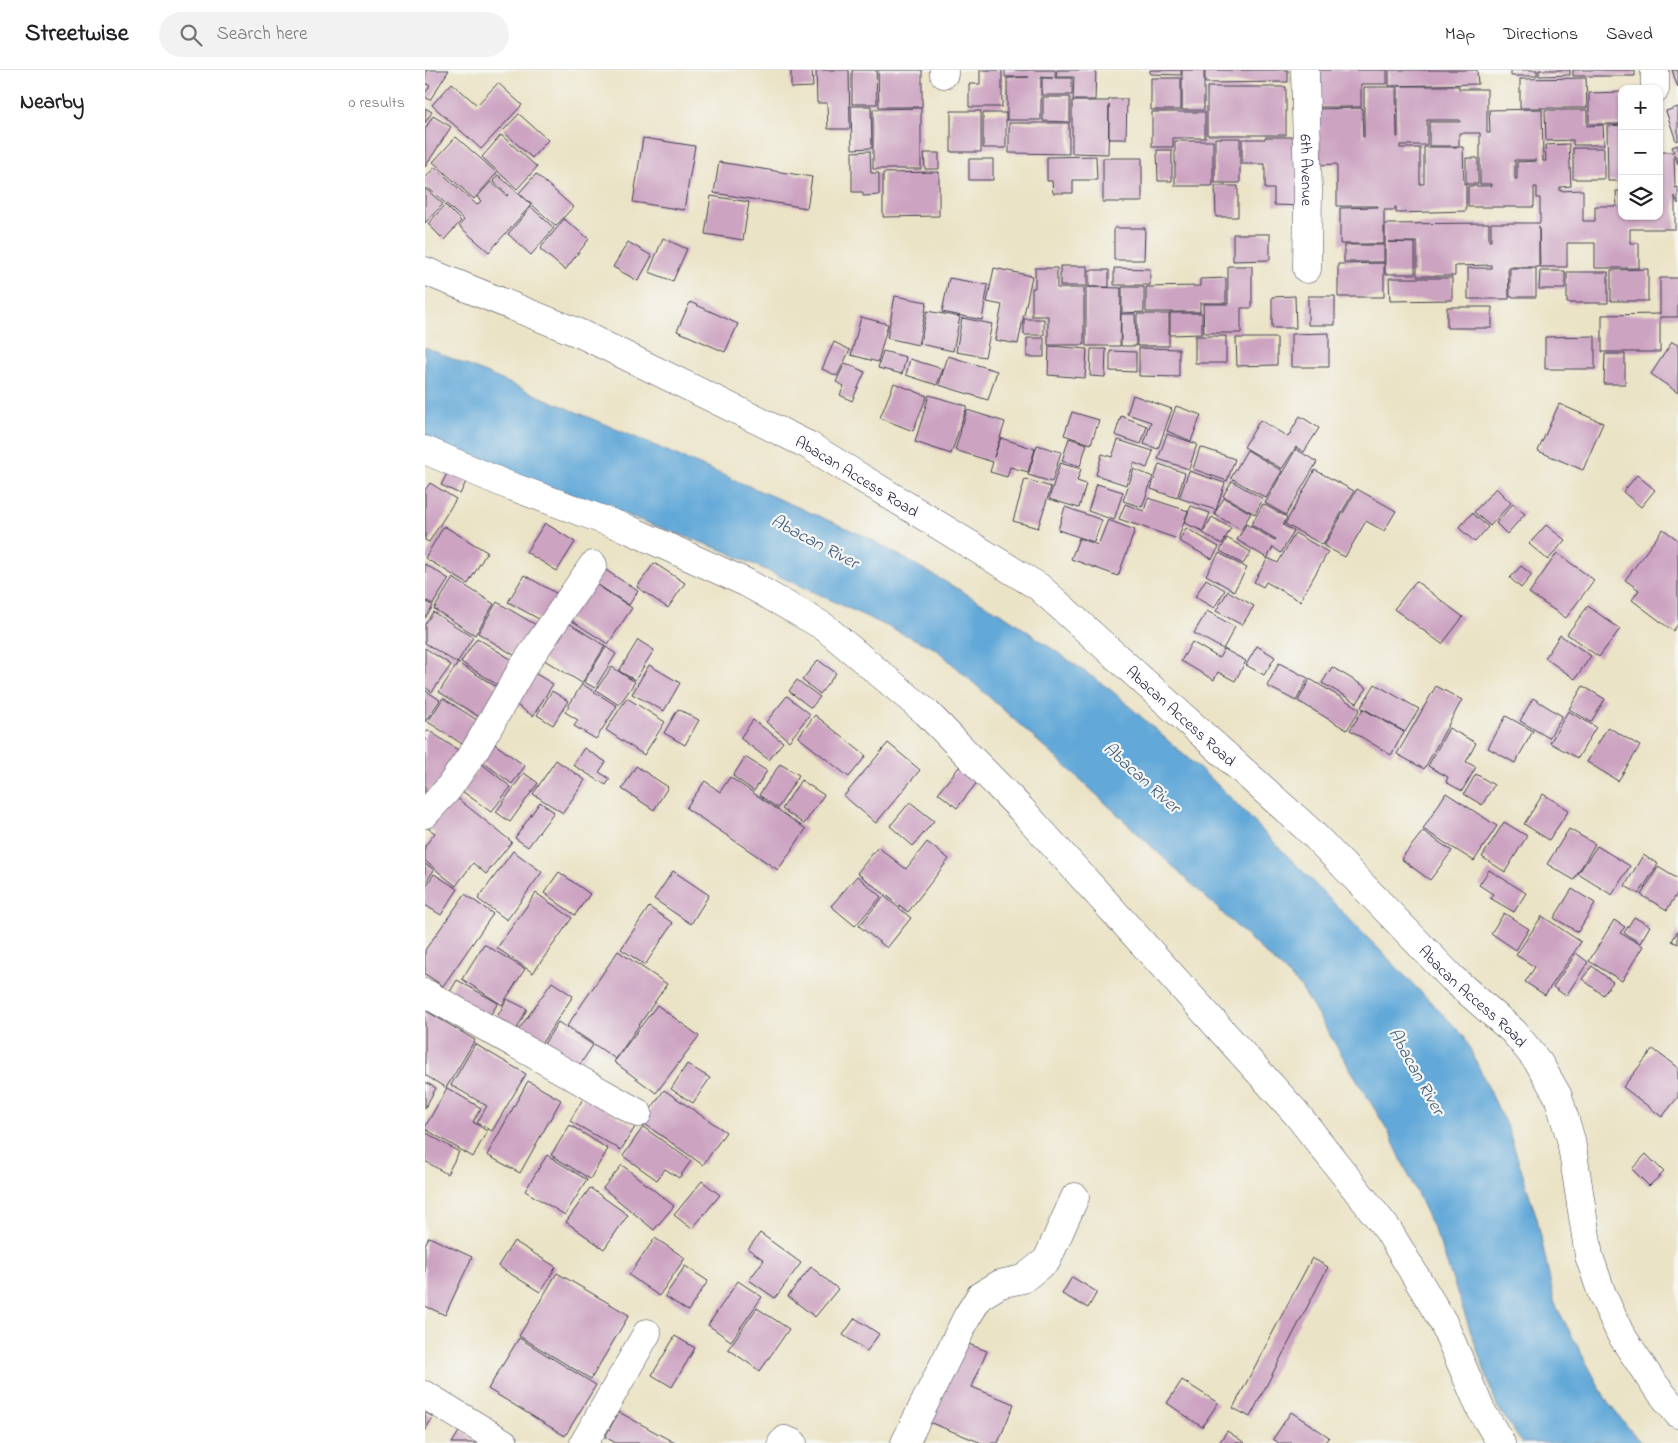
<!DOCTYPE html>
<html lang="en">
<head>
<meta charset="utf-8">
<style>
  :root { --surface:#fff; --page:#f2f2f2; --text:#202124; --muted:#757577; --line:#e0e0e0 }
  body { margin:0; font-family:"Indie Flower",sans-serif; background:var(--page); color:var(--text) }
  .controls { position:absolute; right:15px; top:15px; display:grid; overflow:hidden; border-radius:10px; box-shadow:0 1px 4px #0004 }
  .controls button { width:45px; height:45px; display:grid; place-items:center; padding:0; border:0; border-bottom:1px solid var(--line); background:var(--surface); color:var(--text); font:25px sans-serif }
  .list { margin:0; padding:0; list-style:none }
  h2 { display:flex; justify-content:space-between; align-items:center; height:65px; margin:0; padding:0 20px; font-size:21px }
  h2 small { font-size:16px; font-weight:400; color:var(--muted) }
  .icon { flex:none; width:28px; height:28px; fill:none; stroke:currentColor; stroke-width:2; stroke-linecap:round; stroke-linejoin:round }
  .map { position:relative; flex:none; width:1253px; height:1373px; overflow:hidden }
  header { display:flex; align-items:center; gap:30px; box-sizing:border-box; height:70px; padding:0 25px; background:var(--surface); border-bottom:1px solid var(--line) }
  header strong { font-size:24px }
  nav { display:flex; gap:28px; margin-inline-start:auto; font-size:18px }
  .search { width:350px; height:45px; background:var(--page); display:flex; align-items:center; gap:12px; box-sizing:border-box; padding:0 18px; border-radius:28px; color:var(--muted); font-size:19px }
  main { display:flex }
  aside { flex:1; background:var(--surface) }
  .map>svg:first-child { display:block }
  .water { fill:#62a8d8; stroke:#42658a }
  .building { fill:#cca3c1; fill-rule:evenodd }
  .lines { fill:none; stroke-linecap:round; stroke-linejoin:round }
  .minor-casing { stroke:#403f50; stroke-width:29 }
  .minor { stroke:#fff; stroke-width:28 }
  .labels { text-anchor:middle; stroke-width:4.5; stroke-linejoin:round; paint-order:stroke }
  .street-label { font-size:16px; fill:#22223b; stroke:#f6f6f2 }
  .water-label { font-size:18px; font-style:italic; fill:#3c587a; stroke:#f6f6f2 }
</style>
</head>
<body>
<header>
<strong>Streetwise</strong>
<div class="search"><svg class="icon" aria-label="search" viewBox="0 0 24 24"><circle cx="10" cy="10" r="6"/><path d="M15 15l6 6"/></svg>Search here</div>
<nav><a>Map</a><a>Directions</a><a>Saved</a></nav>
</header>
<main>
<aside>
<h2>Nearby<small>0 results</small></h2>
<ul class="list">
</ul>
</aside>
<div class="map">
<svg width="1253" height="1373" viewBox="0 0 1253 1373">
  <rect width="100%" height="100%" fill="#f6f6f2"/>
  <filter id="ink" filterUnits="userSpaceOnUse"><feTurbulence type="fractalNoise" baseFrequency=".02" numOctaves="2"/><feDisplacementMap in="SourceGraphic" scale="10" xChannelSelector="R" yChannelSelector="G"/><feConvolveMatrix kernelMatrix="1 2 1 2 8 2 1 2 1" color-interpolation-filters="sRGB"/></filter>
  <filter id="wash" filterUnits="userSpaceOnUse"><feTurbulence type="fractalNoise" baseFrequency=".0096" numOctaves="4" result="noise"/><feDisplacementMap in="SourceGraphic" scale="20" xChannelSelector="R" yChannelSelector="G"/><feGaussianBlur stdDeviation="1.12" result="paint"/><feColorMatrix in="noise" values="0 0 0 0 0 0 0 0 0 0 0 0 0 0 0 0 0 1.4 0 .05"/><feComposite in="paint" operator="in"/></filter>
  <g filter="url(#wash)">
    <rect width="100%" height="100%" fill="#ebe3c6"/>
    <path class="water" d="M0,277l440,189 142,81 104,73 108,96 245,250 44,93 29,89 18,86 53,99 33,40h-119l-25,-37 -58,-165 -51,-110 -88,-145 -218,-205 -146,-132 -211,-98 -300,-109z"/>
    <g id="blocks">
      <path class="building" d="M1,0h23l-19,30 -5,-3v-4l5,-7 -5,-3z
        M366,0h21l1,17 -22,1z
        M391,0h33l1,59h-22l-1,-26h-10z
        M427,0h24l1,34h-25z
        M453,0h44v37h-43z
        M555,0h22v37h-33v-23h11z
        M580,0h50v8h17v17h-30v-17h11l-12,-1v43h-34v-42l22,-1h-24z
        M632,0h39l-1,30h-22l1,-23h-18z
        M725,0h31v5l-31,-1z
        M757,0h22v40h-22z
        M780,0h83v12l-83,1z
        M890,0h72v14h-26v23h-46z
        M964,0h88l1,14 -89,2z
        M1086,0h26v6h-26z
        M1114,0h31v5l-31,1z
        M1148,0h62v6h-62z
        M1247,0h6v18z
        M726,8h30v32h-30z
        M1161,8l1,30h-67v-29z
        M27,13l25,22 21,-22 24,22 -41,44 -49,-44z
        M973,16h61v3h28v44h3l-1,-23 53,-1 1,52h3l-1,-16 24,-1 2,42 -11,1v4l23,-1v31h12v-15h22l-1,-15h6v25h37v-64h15l-2,-5 6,-2v19l-4,-10 1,34 3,-1v17l-3,-8v33h-45v14h9v25h-44v-25h-28v24h-27l-1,-41v41h-31l1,32h-41v-31h23v-3l-36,1v10h-38v-34h-29l27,1v31h-30v-50l104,-1v18h2v-18h49v-25h-3v-11h-3v20h-66v-21h24v-2h-12v-51h-21v13h-30v-24h31v-2h-33v25h-27v3h20v36h4v-37h39l1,37h2v-26h12v26h-12v27l-70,2v-6h-1v3h-11v34h-44v-36l38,-1v-1h-41v-42l-20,1 -2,-56 47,-1 1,29h1v-50h32l1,50h1zM1090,90h21v1l-19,1v17h-2z
        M782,17h79v48h-79z
        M1197,22v32h-33v-31z
        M618,27h27v25l-27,-1z
        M684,29h18l-1,40h-17v-34l-1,49 -36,-1v-52h37z
        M426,36h20l1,42 -20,1z
        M1253,37v33l-2,1 -10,-30z
        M0,38l7,4 -7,11z
        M496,38v61h-48v-60z
        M1120,40h42v16l16,-1 1,20h-31v-5l-27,1z
        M526,41h30v41h-30z
        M727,42h53v26h-32v9h-21z
        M558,43h23v35h-23z
        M94,44l29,26 -16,18 -29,-27z
        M8,46l18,11 -26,40v-38z
        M584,53h60v31l-60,-1z
        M1197,55v56h-14l-1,-55z
        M76,65l36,32 -20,22 -35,-32z
        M31,67l41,36 -23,26 -41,-37z
        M840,67h38v69l-29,-1v-16h-9v-25h-23v-25h23z
        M218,68l52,8 -11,64 -51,-8z
        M790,68h25v45h-25z
        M750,71h38v45h-38z
        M1148,78h31v31h-31z
        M732,80h15v31h-14z
        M445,81l1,22h8v22l-16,1v-4h-11v-40z
        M499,83h15v16h-14z
        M671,86l1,24h-24v13h-20l-1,-12h-5v-24z
        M678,88h39v44h-39z
        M544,89h24v21h-24z
        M294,92l93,15 -5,31 -93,-15z
        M10,97l42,38 4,-4 -4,-4 14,-15 16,14 1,-1 -15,-14 5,-6 33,30 -42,47 -30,-26 5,-6 -39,-35v-7z
        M514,102v44l-56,1v-44z
        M111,104l37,33 -17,19 -37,-33z
        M790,116h23v31h-22z
        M0,118l18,16 -18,19z
        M286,126l38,6 -6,38 -38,-6z
        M20,135l16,16 -17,19 -16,-16z
        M106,137l23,21 -23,27 -23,-21z
        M139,149l25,20 -24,31 -25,-21z
        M689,158h31l-1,32h-30z
        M808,164h37v26l-37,1z
        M238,168l24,11 -14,32 -24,-9z
        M203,172l24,14 -14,25 -25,-14z
        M919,175h40v17h-40z
        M959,193v34h-46v-33z
        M635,196h27v20h-27z
        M803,196h24v42h-11v25h-37l-1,-29h25z
        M569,198l38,8 -14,68 -23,-4 7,-35 -15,-3z
        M610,198h22v20h27v57h-36v-29h-16v-28h3z
        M689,198l36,1v16h-36z
        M1085,198h26v29h-26z
        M1223,199v32h-37v-31z
        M664,200h20v17h-20z
        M1115,201h25v18h-26z
        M1142,202h41v31h-41z
        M524,208l39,7 -6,35 -40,-8z
        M801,208v25h-26v9h-54v-25l54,-1v-7z
        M964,208h63v22l-62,1z
        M1235,208h18v39h-18v35h-58v-37l58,-1z
        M661,217l35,1 -1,58h-34z
        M697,217h22v25l-22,1z
        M470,226l32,6 -9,43 -31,-7z
        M870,226l1,32h-24v-31z
        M883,226h27v29h-27z
        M265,232l48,22 -13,28 -48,-21z
        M1022,237h45v21h-45z
        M502,241l33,6 -7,34 -33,-7z
        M745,243h32v21l-32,1z
        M696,244h14l1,32h-15z
        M712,244h32v32h-32z
        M436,247l27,7 -10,38 -27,-7z
        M537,248l30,6 -7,33 -29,-5z
        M599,249h20v16h-20z
        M904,263v34h-38v-33z
        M770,266h31v27h-31z
        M1170,266v33h-50v-32z
        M602,268h17v19h-17z
        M811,268h41v27l-40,1z
        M409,272l16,8 -13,26 -15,-7z
        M1247,272l6,3v48l-27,-19z
        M624,276l38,3 -2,29 -37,-3z
        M714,278l40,1v28l-40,-1z
        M666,279h15l-1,28 -15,-1z
        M458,281l23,6 -4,17 -24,-6z
        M685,281l26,1v20l-26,-1z
        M1180,284h20v30h-21z
        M523,286l49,15 -9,29 -49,-15z
        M485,289l33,10 -6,16 -31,-10z
        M420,293l20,9 -13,29 -12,-6 4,-9 -8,-4z
        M469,313l33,13 -14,35 -33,-13z
        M504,325l38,11 -16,48 -36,-12z
        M708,325l39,14 -14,40 -14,-5 7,-22 -24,-8z
        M1134,334l44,19 -20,47 -45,-19z
        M751,336l25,9 -10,26 -24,-10z
        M542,340l38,12 -11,35 7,-19 34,11 -7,23 -18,-5 -3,10 -17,-5 3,-10 -38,-12z
        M647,342l27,8 -8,24 -27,-9z
        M696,346l26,10 -6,18 -26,-9z
        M875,346l19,12 -15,24 -8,-5 -14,22 -38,-22 16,-27 28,17z
        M742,364l30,10 -8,25 -31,-10z
        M644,368l18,6 -7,22 -18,-5z
        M693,370l35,11 -6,17 -13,-5 -8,22 -30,-10 6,-21 10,3z
        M612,375l24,7 -9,30 -24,-7z
        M775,377l35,12 -8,22 -34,-12z
        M871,379l21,13 -31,53 -21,-12z
        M822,380l35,21 -16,27 -35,-20z
        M635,393l21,6 -4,12 9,3 -7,24 -30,-9z
        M734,394l26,9 -8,25 -26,-9z
        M25,398l18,10 -8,16 -19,-9z
        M709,399l19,8 -11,30 -19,-6z
        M890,400l39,21 -31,54 -38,-21z
        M764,401l36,12 -9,27 -37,-12z
        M1212,405l18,15 -14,17 -18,-15z
        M600,409l26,8 -13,41 -25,-7z
        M807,411l31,18 -8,15 -32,-18z
        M5,413l26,16 -27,43 -4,-2v-50z
        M672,414l26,8 -9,28 -26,-9z
        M1071,418l15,15 -21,23 -16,-14z
        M932,419l39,22 -12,20 -18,-10 -21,36 -21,-11z
        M723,428l40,13 -10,28 -59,-20 6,-15 19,7z
        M799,428l27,15 -10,17 -27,-16z
        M838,434l24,13 -4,8 11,6 -13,22 -8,-6 -6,11 -30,-18 9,-16 29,16 1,-1 -25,-14z
        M1088,434l12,10 -18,20 -11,-11z
        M766,436l19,7 -7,18 -19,-8z
        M640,437l37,13 -8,22 -36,-12z
        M1047,443l16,14 -13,15 -16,-14z
        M787,447l19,11 -9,16 -19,-11z
        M683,450l27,10 -17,46 -47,-17 8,-21 19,7z
        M120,453l30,19 -18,29 -31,-19z
        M1121,455l19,15 -17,20 -19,-16z
        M19,456l43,26 -19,32 -43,-26z
        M761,458l33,19 -7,12 -33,-18z
        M1238,459l15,11v84l-5,7 -41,-31 7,-10 -14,-10z
        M870,463l33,19 -28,49 -34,-19 -3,5 -9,-5 14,-24 10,5z
        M802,468l24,14 -8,12 -23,-13z
        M794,483l28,15 -13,23 -28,-16z
        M1132,483l37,27 -28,38 -37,-25z
        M229,493l31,20 -17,25 -31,-21z
        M0,494l24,15 -16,25 -8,-4z
        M1096,496l11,9 -11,13 -11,-10z
        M179,499l34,22 -9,14 -34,-22z
        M99,505l39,22 -15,27 -40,-22z
        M28,508l41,26 -19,31 -41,-26z
        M781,509l19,11 -11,18 -19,-11z
        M166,511l41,27 -24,36 -42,-27z
        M991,511l47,36 -21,27 -48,-35z
        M803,521l26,15 -12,19 -26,-14z
        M0,531l8,5 -8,12z
        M72,532l44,26 -19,32 -44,-27z
        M1163,536l32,23 -21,28 -32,-23z
        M782,541l28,16 -12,22 -29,-16z
        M8,542l40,25 -16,26 -32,-20v-19z
        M139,550l41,26 -23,37 -41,-25z
        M1135,565l31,21 -16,23 -30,-21z
        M52,568l40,25 -16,24 -40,-25z
        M213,570l16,10 -19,30 -16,-9z
        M767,572l27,16 5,-9 22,12 -11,20 -17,-9 -4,8 -33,-19z
        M832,576l18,11 -11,18 -18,-10z
        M181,577l10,7 -21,34 -11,-6z
        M0,578l26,17 -19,27 -7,-5z
        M393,590l18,13 -16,21 -18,-14z
        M33,593l47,29 -19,29 -47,-29z
        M854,593l29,15 -12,23 -29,-15z
        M224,595l31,18 -16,28 -32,-17z
        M187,597l23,15 -16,23 -23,-15z
        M907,597l35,21 -10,15 -35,-20z
        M106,601l22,13 -20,32 -21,-14z
        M885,609l50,30 -13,21 -49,-29z
        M372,610l23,17 -9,11 -22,-17z
        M157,614l35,22 -21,33 -22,-13 4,-6 -13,-8z
        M950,614l44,25 -14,23 -44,-25z
        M1011,616l26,14 -38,69 -27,-15z
        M1158,616l22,13 -14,23 -22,-13z
        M0,620l15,10 -15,22z
        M127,621l16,10 -15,24 -16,-10z
        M362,626l23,18 -21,27 -23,-19z
        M18,628l43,28 -16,23 -42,-27z
        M202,628l38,24 -21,33 -38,-25z
        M1108,628l29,18 -13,22 -29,-17z
        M253,639l21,11 -14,25 -21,-12z
        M938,639l41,23 -13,23 -41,-25z
        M1143,641l28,16 -18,31 -28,-15z
        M390,645l51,41 -17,21 -51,-40z
        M1081,646l27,15 -18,32 -27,-15z
        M328,650l30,22 -14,18 -29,-22z
        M1183,657l32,19 -22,35 -31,-19z
        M1024,658l27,15 -10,19 10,5 -14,24 -16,-9 2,-5 -20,-11z
        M3,660l33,22 -36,54v-72z
        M67,672l33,24 -13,18 -33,-25z
        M463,673l32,27 -44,53 -32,-27z
        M159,678l22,14 -7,10 11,7 -4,6 -33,-20z
        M320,687l22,14 -13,20 -21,-15z
        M131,690l29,20 -22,33 -30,-19z
        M57,694l29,23 -20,25 -29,-21z
        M355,694l19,11 -21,33 -19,-13z
        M211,696l32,21 -14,23 -32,-21z
        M534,697l19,14 -21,27 -19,-15z
        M99,703l14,10 -28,39 -14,-10z
        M1051,704l18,11 -12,20 -18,-11z
        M305,707l76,52 -28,41 -92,-62 19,-27 15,11z
        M376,710l23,15 -20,29 -22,-15z
        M1021,723l51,33 -23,35 -51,-32z
        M27,724l60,48 -26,32 -13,-11 -17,23 -31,-25v-15l10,-13 -9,-6z
        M1118,724l26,16 -20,30 -25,-16z
        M115,732l14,10 -26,35 -13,-9z
        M485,732l24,19 -21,25 -23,-20z
        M1079,752l23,14 -22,36 -23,-15z
        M1144,759l26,15 -21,36 -27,-16z
        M998,761l29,20 -22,29 -29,-21z
        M502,772l22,17 -41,53 -51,-39 21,-26 28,22z
        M1172,776l33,20 -18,29 -34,-21z
        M88,781l29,21 -35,48 -29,-21z
        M1218,785l15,9 -19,30 -14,-8z
        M0,794l9,6 -9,14z
        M1233,797l20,12v13l-11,18 -26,-15z
        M1064,800l37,23 -12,19 -24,-14 3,-4 -14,-9z
        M248,801l36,24 -18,29 -37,-25z
        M134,802l31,22 -15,21 -31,-22z
        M9,804l24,15 -17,26 -16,-10v-17z
        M432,806l24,21 -26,29 -24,-20z
        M1147,819l23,14 -17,29 -24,-14z
        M111,823l36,25 -39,55 -36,-25z
        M40,824l28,20 -50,72 -18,-12v-24z
        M459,826l27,22 -24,30 -28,-22z
        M224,837l24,16 -28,42 -24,-16z
        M1079,843l25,16 -13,21 -25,-17z
        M1117,846l39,26 -36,53 -20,-13 10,-15 -19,-12z
        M1209,847l16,9 -10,17 -16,-10z
        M1189,850l11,7 -5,6 23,13 -21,35 -33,-20z
        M1253,860v14l-6,-3z
        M59,874l41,25 -23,36 -40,-26z
        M193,881l49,33 -51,75 -49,-33z
        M1151,883l12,9 -22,34 -13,-9z
        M1167,896l21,16 -10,13 -21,-16z
        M32,910l41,23 -12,19 -41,-22z
        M127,912l21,14 -34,51 -22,-15z
        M82,929l20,10 -12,24 -21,-11z
        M232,935l42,31 -43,57 -42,-31z
        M0,940l50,30 -29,48 -21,-13z
        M133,952l35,23 -20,30 -35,-22z
        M50,974l51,30 -34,57 -15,-8 10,-17 -36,-21z
        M1228,979l25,19v29l-16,20 -39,-30z
        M262,994l23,14 -17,25 -22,-14z
        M103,1011l33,19 -41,73 -33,-18z
        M0,1012l11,6 -11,20z
        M22,1018l34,20 -8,14 14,9 -14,26 -48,-28v-2z
        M239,1020l62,42 -23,33 -61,-43z
        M159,1027l51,30 -14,23 -51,-29z
        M145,1055l38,24 -18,30 -39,-24z
        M218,1057l48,34 -12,17 -14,-9 -8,11 -34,-24z
        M0,1062l34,20 -12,22 -22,-13z
        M1221,1084l18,18 -15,14 -17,-17z
        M122,1085l40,25 -22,35 -40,-24z
        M197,1095l52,41 -20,24 -51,-42z
        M277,1111l18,14 -28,34 -18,-14z
        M165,1118l38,27 -24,34 -38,-27z
        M335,1163l41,30 -26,35 -26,-18 15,-20 -16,-11z
        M4,1167l43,20 -27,58 -20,-9v-61z
        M230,1168l30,20 -26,38 -30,-21z
        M89,1171l42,26 -16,25 -42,-26z
        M887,1188l16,9 -78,150 -17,-9z
        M260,1196l23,15 -20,30 -23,-15z
        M386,1197l27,22 -23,28 -27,-21z
        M132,1203l72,42 -38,64 -72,-43z
        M647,1207l25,15 -9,16 -26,-14z
        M313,1211l24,16 -31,44 -23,-16z
        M332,1238l32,21 -29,42 -32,-22z
        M430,1248l24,16 -12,17 -24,-16z
        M250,1266l20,12 -23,39 -20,-12z
        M94,1268l77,47 -31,51 -77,-47z
        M533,1270l29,11 -15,36 42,17 -16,39h-16l-56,-22z
        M757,1310l36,23 -16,24 -35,-24z
        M0,1342l8,5 -8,13z
        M194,1342l56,31h-59l-11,-6z
        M866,1342l38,25 -5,6h-45l-6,-4z
        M35,1360l20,13h-28z
        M802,1361l18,12h-26z"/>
    </g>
  </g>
  <g filter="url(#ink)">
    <use href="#blocks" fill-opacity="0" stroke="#403f50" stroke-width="1"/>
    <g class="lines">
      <defs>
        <g id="minor">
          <path d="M519,0v4"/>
          <path id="s1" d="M880,0l3,120 -1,79"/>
          <path d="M1230,19v-19"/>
          <path id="s2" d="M0,201l156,63 227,111 231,142 273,246 140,145 62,54 25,31 19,33 13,44 18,116 13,38 18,39 31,47 27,34"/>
          <path d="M0,380l80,34 123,45 119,54 76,43 104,87 94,96 275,304 92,117 55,92 38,88 20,33"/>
          <path d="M0,744l23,-25 29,-42 46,-80 70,-102"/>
          <path d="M0,923l213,120"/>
          <path d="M0,1325l79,48"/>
          <path d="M159,1373l63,-110"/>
          <path d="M357,1373l3,-3 8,3"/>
          <path d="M480,1373l62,-126 13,-21 20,-12 23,-5 24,-19 28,-63"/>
        </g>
      </defs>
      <use href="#minor" class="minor-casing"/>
      <use href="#minor" class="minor"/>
    </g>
  </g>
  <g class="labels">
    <g class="street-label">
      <text dy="6" stroke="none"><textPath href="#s1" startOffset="100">6th Avenue</textPath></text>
      <text dy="6" stroke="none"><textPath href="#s2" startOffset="479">Abacan Access Road</textPath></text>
      <text dy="6" stroke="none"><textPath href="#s2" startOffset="884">Abacan Access Road</textPath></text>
      <text dy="6" stroke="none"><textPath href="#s2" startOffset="1289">Abacan Access Road</textPath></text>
    </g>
    <g class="water-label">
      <text transform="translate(390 471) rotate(28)" y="6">Abacan River</text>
      <text transform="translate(717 707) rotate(42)" y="6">Abacan River</text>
      <text transform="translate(992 1001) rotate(61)" y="6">Abacan River</text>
    </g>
  </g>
</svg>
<div class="controls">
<button>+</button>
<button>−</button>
<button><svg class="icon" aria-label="layers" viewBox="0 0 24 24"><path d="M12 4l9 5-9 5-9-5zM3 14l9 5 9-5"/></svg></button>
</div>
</div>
</main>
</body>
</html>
